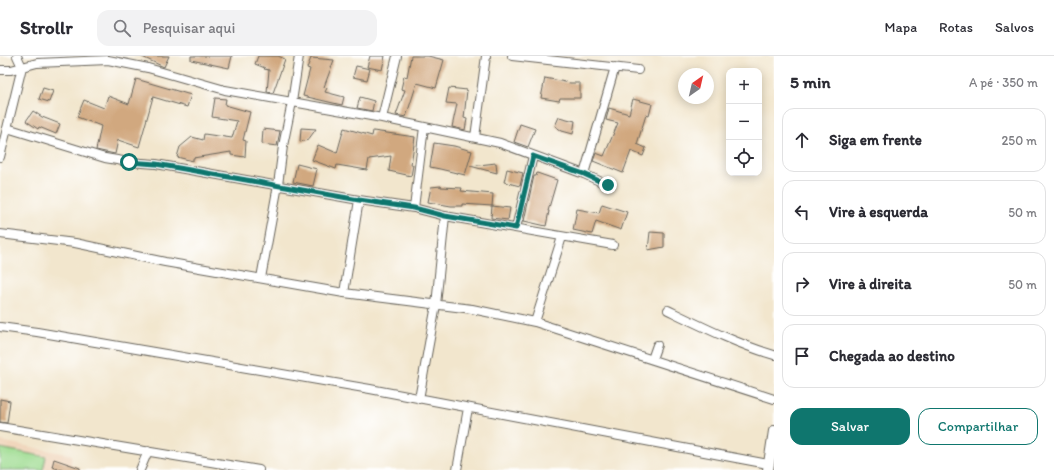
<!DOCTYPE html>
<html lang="pt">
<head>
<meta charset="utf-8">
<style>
  :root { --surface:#fff; --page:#f2f2f3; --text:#2b2b33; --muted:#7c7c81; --line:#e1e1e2; --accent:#0f766e }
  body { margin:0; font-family:Itim,sans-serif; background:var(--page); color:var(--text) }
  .controls { position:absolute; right:12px; top:12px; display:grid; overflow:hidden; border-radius:8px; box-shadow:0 2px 10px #0003 }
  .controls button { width:36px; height:36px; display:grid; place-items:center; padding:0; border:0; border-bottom:1px solid var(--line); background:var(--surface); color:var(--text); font:20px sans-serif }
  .compass { position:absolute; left:678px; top:12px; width:36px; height:36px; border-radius:50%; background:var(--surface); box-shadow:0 2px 10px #0003; rotate:34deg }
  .stop { position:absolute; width:12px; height:12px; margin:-9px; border:3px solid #0f766e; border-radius:50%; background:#fff }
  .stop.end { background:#0f766e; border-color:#fff; box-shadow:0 1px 4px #0008 }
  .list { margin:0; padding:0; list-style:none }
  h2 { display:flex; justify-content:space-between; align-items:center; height:52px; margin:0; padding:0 16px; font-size:17px }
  h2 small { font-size:13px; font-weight:400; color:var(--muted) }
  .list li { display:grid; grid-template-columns:26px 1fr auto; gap:12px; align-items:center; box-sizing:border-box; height:64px; margin:0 8px 8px; padding:0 8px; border:1px solid var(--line); border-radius:12px }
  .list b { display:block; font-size:15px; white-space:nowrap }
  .list em { font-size:13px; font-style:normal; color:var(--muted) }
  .actions { display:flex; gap:8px; padding:12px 16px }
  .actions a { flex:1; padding:9px 0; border:1px solid var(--accent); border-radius:12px; text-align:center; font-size:14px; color:var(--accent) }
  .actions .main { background:var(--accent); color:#fff }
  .icon { flex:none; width:22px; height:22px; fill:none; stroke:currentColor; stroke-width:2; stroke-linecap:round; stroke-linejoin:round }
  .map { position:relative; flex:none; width:774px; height:414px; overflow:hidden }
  header { display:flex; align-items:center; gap:24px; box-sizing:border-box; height:56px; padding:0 20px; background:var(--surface); border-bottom:1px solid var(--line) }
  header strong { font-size:19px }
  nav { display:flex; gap:22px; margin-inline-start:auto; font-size:14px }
  .search { width:280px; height:36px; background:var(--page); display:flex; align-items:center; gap:10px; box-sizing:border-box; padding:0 14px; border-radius:12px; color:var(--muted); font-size:15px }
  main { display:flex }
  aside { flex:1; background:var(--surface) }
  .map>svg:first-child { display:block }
  .built { fill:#f0d6bc }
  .green { fill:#9fdc91; stroke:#5e7c56 }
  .building { fill:#d1a87f }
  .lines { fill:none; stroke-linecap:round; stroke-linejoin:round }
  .minor-casing { stroke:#67635a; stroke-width:10 }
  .tertiary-casing { stroke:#67635a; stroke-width:12 }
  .minor { stroke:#fff; stroke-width:8 }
  .tertiary { stroke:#fff; stroke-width:10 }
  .route { stroke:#0f766e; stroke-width:5 }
</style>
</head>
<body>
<header>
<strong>Strollr</strong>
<div class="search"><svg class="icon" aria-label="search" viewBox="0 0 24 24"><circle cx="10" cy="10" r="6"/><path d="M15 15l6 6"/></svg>Pesquisar aqui</div>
<nav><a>Mapa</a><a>Rotas</a><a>Salvos</a></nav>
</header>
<main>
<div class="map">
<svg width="774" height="414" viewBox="0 0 774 414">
  <rect width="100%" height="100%" fill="#fff"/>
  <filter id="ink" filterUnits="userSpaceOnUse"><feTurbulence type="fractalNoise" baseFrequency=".025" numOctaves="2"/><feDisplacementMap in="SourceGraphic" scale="8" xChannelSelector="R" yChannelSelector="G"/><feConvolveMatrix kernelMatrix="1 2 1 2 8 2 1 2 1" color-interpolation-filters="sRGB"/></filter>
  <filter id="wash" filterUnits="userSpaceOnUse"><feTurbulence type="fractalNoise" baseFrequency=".012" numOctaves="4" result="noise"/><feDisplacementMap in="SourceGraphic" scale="16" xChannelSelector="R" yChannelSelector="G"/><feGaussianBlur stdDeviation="0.9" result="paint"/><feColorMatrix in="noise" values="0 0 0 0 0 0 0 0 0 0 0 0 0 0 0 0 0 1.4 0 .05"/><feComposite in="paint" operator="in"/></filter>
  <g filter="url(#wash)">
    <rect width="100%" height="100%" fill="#f2e6cd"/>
    <path class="built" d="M0,385l72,14 -2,15h-70z"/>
    <path class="green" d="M0,392l46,9 -3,13h-43z"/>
    <g id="blocks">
      <path class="building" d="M140,0h29l-5,11z
        M191,0h41l-3,12 -38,-8z
        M258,0h20l7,3 -12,34 -6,-1 2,-22 -5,-1 1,-1 -10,-4z
        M370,0h15l-3,14 -15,-3z
        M411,0h17l16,4 -8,28 -19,-5 -11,34 -10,-2 9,-25 -4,-1 3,-13 3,1z
        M311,2l23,2 -10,27 3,1 -2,4 19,5 -2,8 -39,-9 7,-27 -3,-1z
        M356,10l14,3 -3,11 -14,-3z
        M545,22l25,5h10v15h-20l-1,3 -18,-3z
        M136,23l55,16 -4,12 -34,-10 -14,50 -21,-7 -3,14 -19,-4 5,-24 -24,-9 7,-17 20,8 4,-12 21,8z
        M43,32l10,3 -4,11 -10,-3z
        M449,32l18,2 -3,28 3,1 -2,11 -13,-3 5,-23 -11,-1z
        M360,41l14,4 -2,10 -15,-3z
        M215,42l11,1 -1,6 25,7 -7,28 3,1 -1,16 -14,-2v-3l-38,6v3l-16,-4 3,-10 12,-10 11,3 1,-6 28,4 5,-17 -25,-4z
        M633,43l19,5 -3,12 -3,-1 -9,29 9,4 -3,8 -12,-5 -8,22 -30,-12 3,-8 8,3 14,-33 -12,-3 3,-12 20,6z
        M33,55l9,6 18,7 -4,10 -17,-7 -1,2 -12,-8z
        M559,61l16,4 -2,13 -11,-3 -7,-5z
        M520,68l15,5 -7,18 -14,-5z
        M301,72l15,1 -8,11 -8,2z
        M344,72l28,8 1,-5 42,6 -4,28h2l-2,11 -22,-5 2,-15 -22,3 -2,11 -30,-5 -1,4 -24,-9 6,-15 19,8z
        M263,73l17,2 -3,15 -15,-2z
        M434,87l20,3 18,5 -7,24 -25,-6 -10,-2z
        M496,107l1,10 -27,-7z
        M297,108l20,5 -4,17 -20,-4z
        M507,113l16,4 -3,13 -16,-4z
        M537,117l20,7 -9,31h1l-3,15 -22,-5 10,-45h2z
        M441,130v1l21,1 -1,3 32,3 -1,12 -30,-2v2h-11l-23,-4 3,-15z
        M602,148l25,8 -6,18 -25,-9 -4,13 -19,-4 4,-21 22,4z
        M492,150l18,2 -2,12 -17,-2z
        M650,176l14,1v14l-16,3z
        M0,343l10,2 -3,22 -7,-1z
        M54,403l26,9v2h-18l-10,-3z"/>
    </g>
  </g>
  <g filter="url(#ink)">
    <use href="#blocks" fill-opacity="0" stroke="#67635a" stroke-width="1"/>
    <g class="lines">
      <defs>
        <path id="minor" d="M512,0l126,14
          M0,14h11l26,-7 71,-3 40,8 77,22 157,28 118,25 84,31 24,11
          M382,62l15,-62
          M7,72l98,30 24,4 27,2 203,36 55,8 31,8 168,29
          M475,81l11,-81
          M0,101l22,-90 -5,-11
          M584,118l31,-107
          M414,152l10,-81
          M516,172l17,-72
          M0,178l75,9 90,19 179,31 128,16 63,13 239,77
          M261,222l17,-93 5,-39 9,-44 7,-46
          M344,237l15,-93
          M668,254c35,17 69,34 106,45
          M535,266l27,-85
          M0,271l37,5 333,57 398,75
          M652,303l5,-14
          M419,343l17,-94 9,-89
          M0,371l259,43
          M140,414l8,-19
          M457,414l11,-62"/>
        <path id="tertiary" d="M768,414l6,-39"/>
      </defs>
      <use href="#minor" class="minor-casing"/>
      <use href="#tertiary" class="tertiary-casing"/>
      <use href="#minor" class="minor"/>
      <use href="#tertiary" class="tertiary"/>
    </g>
  </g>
  <g class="lines" filter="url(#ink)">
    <path class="route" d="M129,106l27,2 203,36 55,8 31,8 71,12 17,-72 51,18 24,11"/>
  </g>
</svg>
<div class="controls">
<button>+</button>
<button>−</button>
<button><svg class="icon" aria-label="locate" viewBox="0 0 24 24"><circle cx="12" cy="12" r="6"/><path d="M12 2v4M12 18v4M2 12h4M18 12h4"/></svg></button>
</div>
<svg class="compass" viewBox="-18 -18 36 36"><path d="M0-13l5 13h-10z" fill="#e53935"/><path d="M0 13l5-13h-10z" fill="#7c7c81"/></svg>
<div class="stop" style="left:129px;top:106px"></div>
<div class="stop end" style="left:608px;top:129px"></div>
</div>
<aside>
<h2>5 min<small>A pé · 350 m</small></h2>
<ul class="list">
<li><svg class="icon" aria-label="ahead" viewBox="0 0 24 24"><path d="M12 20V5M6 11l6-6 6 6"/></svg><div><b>Siga em frente</b></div><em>250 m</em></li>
<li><svg class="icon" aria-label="left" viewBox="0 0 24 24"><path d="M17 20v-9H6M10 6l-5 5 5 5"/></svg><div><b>Vire à esquerda</b></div><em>50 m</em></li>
<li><svg class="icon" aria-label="right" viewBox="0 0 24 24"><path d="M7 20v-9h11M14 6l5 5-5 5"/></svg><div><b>Vire à direita</b></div><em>50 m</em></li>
<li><svg class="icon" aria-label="arrive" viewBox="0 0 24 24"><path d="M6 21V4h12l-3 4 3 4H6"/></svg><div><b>Chegada ao destino</b></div></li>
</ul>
<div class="actions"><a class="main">Salvar</a><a>Compartilhar</a></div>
</aside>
</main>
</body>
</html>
